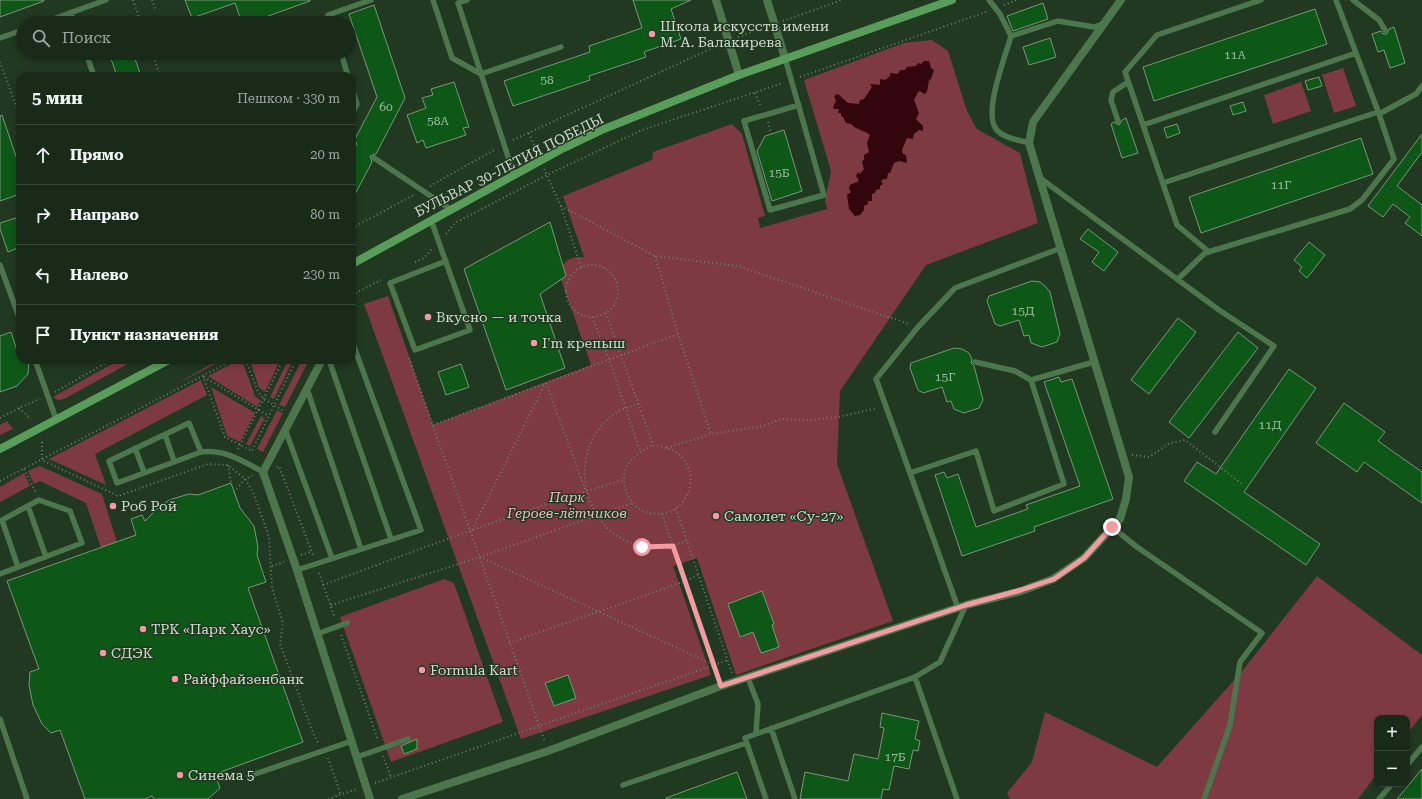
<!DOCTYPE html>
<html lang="ru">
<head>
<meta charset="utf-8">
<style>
  :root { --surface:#192a19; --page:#263626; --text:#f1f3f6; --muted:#9fa7a2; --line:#374638 }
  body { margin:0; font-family:"Roboto Serif",serif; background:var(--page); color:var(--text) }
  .controls { position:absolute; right:12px; bottom:12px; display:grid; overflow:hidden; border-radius:8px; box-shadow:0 2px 6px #0003 }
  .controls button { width:36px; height:36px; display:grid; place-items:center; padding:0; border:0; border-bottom:1px solid var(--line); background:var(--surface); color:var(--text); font:20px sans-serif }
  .stop { position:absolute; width:12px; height:12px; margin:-9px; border:3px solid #f49aa1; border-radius:50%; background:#fff }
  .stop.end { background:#f49aa1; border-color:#fff; box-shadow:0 1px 4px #0008 }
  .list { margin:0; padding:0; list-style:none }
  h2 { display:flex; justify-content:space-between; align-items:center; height:52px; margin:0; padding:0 16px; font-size:17px }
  h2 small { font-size:13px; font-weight:400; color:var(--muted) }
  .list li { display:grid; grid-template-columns:26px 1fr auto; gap:12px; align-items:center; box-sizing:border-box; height:60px; padding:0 16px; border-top:1px solid var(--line) }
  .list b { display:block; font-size:15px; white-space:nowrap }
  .list em { font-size:13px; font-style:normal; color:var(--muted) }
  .icon { flex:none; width:22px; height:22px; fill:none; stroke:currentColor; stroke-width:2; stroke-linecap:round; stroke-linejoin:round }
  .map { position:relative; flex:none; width:1422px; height:799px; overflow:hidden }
  .search { position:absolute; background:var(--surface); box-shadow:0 2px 6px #0003; left:16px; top:16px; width:340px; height:44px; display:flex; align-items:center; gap:10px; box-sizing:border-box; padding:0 14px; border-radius:22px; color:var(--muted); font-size:15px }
  .panel { position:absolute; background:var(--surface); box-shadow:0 2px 6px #0003; left:16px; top:72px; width:340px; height:292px; border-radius:12px }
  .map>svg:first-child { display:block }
  .green { fill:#7e3a41 }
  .water { fill:#33060e }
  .building { fill:#0d5817; stroke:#7b967b }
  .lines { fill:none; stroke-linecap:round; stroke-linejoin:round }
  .path { stroke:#6d806d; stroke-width:2; stroke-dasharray:1 3; stroke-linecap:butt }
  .lane { stroke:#4c774d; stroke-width:5.5 }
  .street { stroke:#4c774d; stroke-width:8 }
  .secondary { stroke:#589e5a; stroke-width:8 }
  .route { stroke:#f49aa1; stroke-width:5 }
  .poi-dot { fill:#f49aa1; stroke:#213821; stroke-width:1.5 }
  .labels { text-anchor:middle; stroke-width:3; stroke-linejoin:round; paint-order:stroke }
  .number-label { font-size:12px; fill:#9ebca1 }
  .poi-label { font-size:14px; fill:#cfddcf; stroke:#213821; text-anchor:start }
  .street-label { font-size:14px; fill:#cfddcf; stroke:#213821 }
  .park-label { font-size:14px; font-style:italic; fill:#efbcbe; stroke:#213821 }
</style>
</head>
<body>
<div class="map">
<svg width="1422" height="799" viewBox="0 0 1422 799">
  <rect width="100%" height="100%" fill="#213821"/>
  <path class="green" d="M932,40l16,11 19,60 10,18 43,24 18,70 -112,42 -86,126 -3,73 56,157 -157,54 -39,-117 -24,8 38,109 -190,64 -157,-435 24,-8 45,129 158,-60 -33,-94c10,-12 11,-14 26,-14l-21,-61 89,-36 1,-8 79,-28 10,10 23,82 -7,2 2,10 67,-19 -2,-9 6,-29 -27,-91 100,-37z
    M1343,68l13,38 -22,7 -12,-38z
    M1301,82l10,29 -38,13 -9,-29z
    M119,360h16l-71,39 -6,1 -5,-3z
    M218,360h5l-48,25z
    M239,360h3l13,36 6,5 -4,6 -49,-31z
    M250,360h30l-15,32 -6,-4z
    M288,360h5l-19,39 -4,-2z
    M302,360h7l-24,47 -6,-2z
    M201,380l6,15 -112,59 11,31 -57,-26z
    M211,387l44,26 -15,29 -13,-6z
    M277,410l6,3 -20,39 -6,-3z
    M261,416l4,2 -15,28 -4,-2z
    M7,421l6,8 -13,6v-10z
    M40,466l62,28 15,48 -16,6 -15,-45 -46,-22 -6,3 -6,-13z
    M24,473l6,13 -30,16v-15z
    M1317,576l105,79v60l-15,19v-16h-30v56l-19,25h-348l-3,-6 25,-31 13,-50 112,55 86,-97z
    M444,579l10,4 49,139 -112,40 -51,-145z"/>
  <path class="water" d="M924,61h5l2,7 3,2 -3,9 -2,1 -2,12 -3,2 -4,-3 -2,1 -4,8 5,13 -3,6 7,7v5l-4,-1 -5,4 -1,5 -6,-1 -5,12 1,4 3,1 1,8 -8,-2 -5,2 -4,10h-2l-1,6h-3l-3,2 2,3 -3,2v3l-4,1 -1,3 -3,1v7h-4v3l-4,2v4l-4,5 -5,1 -6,-7 -2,-14 4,-3 -2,-3 1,-4 9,-4 -3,-5 2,-4 2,2 4,-5 -2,-7 2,-3v-4l5,-3 -2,-9 3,-8c-6,-5 -14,-5 -19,-11l-5,-1 -3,-6 -2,-1v-3h-3l1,-4h-5l-1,-2 3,-6 -2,-5 4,-2 10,9 11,1 1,-4 4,-1 8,-12 -2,-3 10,1v-6l5,1 5,-4v-3l8,1 2,-4h5l2,-3 9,-1 2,-3 3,1z"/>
  <path class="building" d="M0,0h44v1l-44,16z
    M185,0h125v1l-42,15 3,7h-29l-7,-20 -43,15z
    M633,0h58l-20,9 10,30 -37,13 2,5 -57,19 1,4 -77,26 -9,-25 86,-29 -1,-6 53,-18z
    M1043,3l5,16 -35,12 -6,-15z
    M374,5l31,93 -29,56 -6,2 2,6 -20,38v-53l5,-2 -2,-6 22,-42 -28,-83z
    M1315,9l12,35 -173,57 -11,-34z
    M1394,27l11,36 -15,5 -6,-18 -6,2 -6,-18 9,-3 2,3h4l2,-5z
    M1050,38l6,19 -27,8 -6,-18z
    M109,53h24l8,23h-24z
    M1319,77l3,9 -14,4 -3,-9z
    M454,82l15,45 -6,1 3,7 -40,13 -3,-8 -6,3 -10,-28 19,-7 -4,-10 11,-3 -2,-6z
    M1243,102l3,9 -13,4 -3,-9z
    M2,115l18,53v26l-20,7v-85z
    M1126,118l12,35 -16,5 -11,-34 3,-2 5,3 3,-5z
    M1177,124l3,9 -13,5 -3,-10z
    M784,130l18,61 -30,10 -15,-50 8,-15z
    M1422,134v18l-25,34 25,19v31l-17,-13 5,-6 -17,-13 -10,13 -15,-11z
    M1361,138l12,36 -172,59 -12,-36z
    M16,218l4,11v18l-12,5 -8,-23v-6z
    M550,222l16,54 -26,18 25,74 -59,22 -42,-121z
    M1088,229l30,23 -14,19 -12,-9 7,-10 -19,-13z
    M1309,242l16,13 -18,23 -8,-7 3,-4 -8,-7z
    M1032,281l8,1 6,5 4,5 10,42 -3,8 -15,5 -11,-4 -2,-8 -5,1 -5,-16 -19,6 -5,-2 -8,-23 2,-5z
    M1178,318l18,14 -47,62 -18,-14z
    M11,332l9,28h9l-1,14 -11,12 -17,6v-56z
    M1238,332l20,16 -69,90 -20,-16z
    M954,348l8,1 7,4 3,6 -1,4 3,3 9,34 -4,8 -15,5 -10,-4 -3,-8 -4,1 -5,-15 -19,6 -5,-3 -8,-22 1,-5z
    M461,364l8,23 -23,8 -8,-23z
    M1289,369l27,19 -72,104 76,52 -14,21 -122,-84 13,-19 19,12z
    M1059,377l2,5 11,-3 41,120 -79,28 1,4 -73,25 -27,-81 9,-3 3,6 11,-4 18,53 52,-18 -2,-4 54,-19 -36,-104z
    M1344,403l41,29 -7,9 44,31v31l-58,-41 -7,10 -41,-29z
    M231,483l9,25 14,18 4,21 -1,8 9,27 -18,6 55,154 -88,32 5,14 -12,11h-54l-2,-3 -7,3h-60l-25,-69 -9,3 -9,-9 -9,-19 -4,-20 1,-13 9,-3 -32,-88 129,-46 -5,-16 11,-4 3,6 11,-11 13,-10 20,-6 9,1z
    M762,591l12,33 -2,1 7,22 -18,6 -8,-21 -13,5 -12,-33z
    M568,675l8,23 -22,8 -9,-23z
    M882,713l37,8 -4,18 5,2 -2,10 -5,-1 -4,19 -15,-3 -5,24 -6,-1 -2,10h-81l5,-27 43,9 6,-27 24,5 6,-31 -4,-1z
    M417,739v10l-13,5 -3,-8z
    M1422,769v30h-25z
    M737,772l10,27h-81v-1z"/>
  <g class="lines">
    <path class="path" d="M133,0l8,23
      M152,0l4,11
      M1004,5l13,-5
      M783,21l59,-21
      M738,37l28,-10
      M152,53l8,23
      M0,62l20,55
      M800,77l186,-65
      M755,93l6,14
      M768,122l3,12
      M529,133l8,19
      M513,140l206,-95
      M544,169l17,37 20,61
      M430,186l66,-37
      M561,206l94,50 83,10 171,58
      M352,228l62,-33
      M446,234l9,-11 92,-48 95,-45 141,-47
      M655,256l23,78 33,100
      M415,262l9,-4 8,-9
      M566 291a26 26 0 1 1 52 0a26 26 0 1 1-52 0Z
      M352,295l29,-15
      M606,313l47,132
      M592,317l17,42 31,92
      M409,358l136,384
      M246,360l12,32 6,7 20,12
      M203,376l22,61 27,14 44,-91
      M204,377l65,39
      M546,383l39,106
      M55,392l56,-32
      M639,404c-10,3 -21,6 -28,12 -33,27 -34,76 -8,107 3,4 7,9 11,11 22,15 49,15 73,7
      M19,408l12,11
      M0,418l19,-10 21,-9
      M433,425l245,-91
      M42,442v18l76,36 90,-32 20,1 17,14 8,13 16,45 3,51 11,35 -3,21 33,89 6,11
      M653,445c10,2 21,4 28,11 24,26 0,67 -35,56 -6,-2 -13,-7 -16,-13 -15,-26 -1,-43 23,-54z
      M667,448l44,-14 52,-8 18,-7 29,1 29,-3 38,-9
      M238,449l45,-89
      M1132,455l17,2 21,-14 15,-3 57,44
      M228,465l3,18
      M277,467l2,-1 34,89
      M24,469l12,24
      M0,481l233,-121
      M234,492l11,-13 7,-3
      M676,509l56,164
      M662,514l56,163
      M472,530l73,-146
      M301,555l10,-3
      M272,566l12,-4
      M319,573l16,45
      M323,585c100,-37 199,-75 300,-105
      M331,605l149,-48 152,-54
      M341,635l37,105
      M509,643l177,-62 13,-7
      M714,665l13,-5
      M383,756l8,21
      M328,758l13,37
      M375,783l339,-118 -234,-108
      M328,799l29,-10"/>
    <path class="lane" d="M433,0l19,58 29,16 80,-27
      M467,0l-9,3 56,172
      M989,0l11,14 11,22c-5,19 -28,76 -15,93 7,9 23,11 33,14
      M1353,0l26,20 6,10
      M71,13l4,10
      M42,23l64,-23
      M331,23l-3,-8 43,-15
      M1011,36l47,-15 36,6 9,-3
      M0,38l23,-8
      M86,53l8,23
      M341,53l7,23
      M785,58l39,137 -54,15 -26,-89 55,-16
      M352,88l5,16 -5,10
      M1379,114l37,-20 6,-8
      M1118,121l-7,-21 2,-8 15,-10
      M1143,125l213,-72
      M352,143h1
      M374,158l76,51
      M1040,178l179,132 55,36 -59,86
      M1163,183l215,-71
      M431,220l39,110 -55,20 -25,-67 56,-22
      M1209,252l-32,-27 -52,-153 32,-37 104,-35
      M0,265l20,55
      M1178,279l27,-26 145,-44 12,-9 32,-41 -15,-45 -43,-114
      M35,360l21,59
      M329,360l62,179
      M975,362l40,9 16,9 33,104 -70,27 -18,-60 -66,22 -34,-94 42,-52 37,-39 106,-40
      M1031,380l63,-18
      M307,389l54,160
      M189,423l12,29 -84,31 -8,-22z
      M285,429l47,129
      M165,434l9,27
      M135,448l9,24
      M201,452c24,-3 42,9 62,20
      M910,473l48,135
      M28,506l18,51
      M2,520l16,47
      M0,521l39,-21 31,11 12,32 -82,31
      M1112,527l25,20 125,86 -22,29 -10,63 -26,74
      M297,570l124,-40 -69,-189
      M317,634l30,-11
      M915,677l42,122
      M748,678l10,26 -2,29
      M0,719l27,80
      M771,728l24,71
      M357,757l51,-18
      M1407,765l15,-18
      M249,776l103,-35
      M623,785l123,-42
      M766,799l-21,-61 170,-61 25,-15 26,-57
      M1379,799l13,-15"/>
    <path class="street" d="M716,0l23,75
      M767,0l18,58
      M322,360l-59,112 34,98 73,229
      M402,799l146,-48 173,-65 245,-81 55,-14 32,-12 31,-21 36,-39 6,-20 3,-22 -100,-334 4,-21 88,-122"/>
    <path class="secondary" d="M352,264l208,-114 44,-21 135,-54 213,-75
      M0,449l169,-89"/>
  </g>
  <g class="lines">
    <path class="route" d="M642,547l31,-1 48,140 245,-81 55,-15 33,-11 30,-21 28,-31"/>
  </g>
  <g class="poi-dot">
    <circle cx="652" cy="34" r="4"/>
    <circle cx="428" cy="317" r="4"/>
    <circle cx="534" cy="343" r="4"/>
    <circle cx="113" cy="506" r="4"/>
    <circle cx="716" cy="516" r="4"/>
    <circle cx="143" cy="629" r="4"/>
    <circle cx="103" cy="653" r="4"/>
    <circle cx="422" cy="670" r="4"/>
    <circle cx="175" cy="679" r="4"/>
    <circle cx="180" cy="775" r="4"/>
  </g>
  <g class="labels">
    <g class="number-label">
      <text x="1235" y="59">11А</text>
      <text x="547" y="84">58</text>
      <text x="386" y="111">60</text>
      <text x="438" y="125">58А</text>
      <text x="779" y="177">15Б</text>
      <text x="1281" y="189">11Г</text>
      <text x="1023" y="315">15Д</text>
      <text x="945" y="381">15Г</text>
      <text x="1270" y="429">11Д</text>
      <text x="895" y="761">17Б</text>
    </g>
    <g class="poi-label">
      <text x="660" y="31">Школа искусств имени<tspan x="660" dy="16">М. А. Балакирева</tspan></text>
      <text x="436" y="322">Вкусно — и точка</text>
      <text x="542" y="348">I'm крепыш</text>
      <text x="121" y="511">Роб Рой</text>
      <text x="724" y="521">Самолет «Су-27»</text>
      <text x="151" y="634">ТРК «Парк Хаус»</text>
      <text x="111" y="658">СДЭК</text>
      <text x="430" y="675">Formula Kart</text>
      <text x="183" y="684">Райффайзенбанк</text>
      <text x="188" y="780">Синема 5</text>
    </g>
    <g class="street-label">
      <text transform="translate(509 165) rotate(-27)" y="5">БУЛЬВАР 30-ЛЕТИЯ ПОБЕДЫ</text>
    </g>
    <g class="park-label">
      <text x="567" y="502">Парк<tspan x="567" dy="16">Героев-лётчиков</tspan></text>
    </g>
  </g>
</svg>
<div class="controls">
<button>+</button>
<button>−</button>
</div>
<div class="stop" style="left:642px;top:547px"></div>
<div class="stop end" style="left:1112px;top:527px"></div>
<div class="search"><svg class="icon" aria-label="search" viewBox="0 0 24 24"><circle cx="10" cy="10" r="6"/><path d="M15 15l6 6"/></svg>Поиск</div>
<section class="panel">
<h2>5 мин<small>Пешком · 330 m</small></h2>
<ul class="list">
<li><svg class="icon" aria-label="ahead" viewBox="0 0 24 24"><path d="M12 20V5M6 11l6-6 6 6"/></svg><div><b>Прямо</b></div><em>20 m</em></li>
<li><svg class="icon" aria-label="right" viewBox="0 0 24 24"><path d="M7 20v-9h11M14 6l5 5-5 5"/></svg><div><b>Направо</b></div><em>80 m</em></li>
<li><svg class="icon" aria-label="left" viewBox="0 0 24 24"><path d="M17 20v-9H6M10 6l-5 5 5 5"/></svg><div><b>Налево</b></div><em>230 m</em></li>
<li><svg class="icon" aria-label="arrive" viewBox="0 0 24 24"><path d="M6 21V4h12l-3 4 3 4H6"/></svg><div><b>Пункт назначения</b></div></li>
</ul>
</section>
</div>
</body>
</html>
